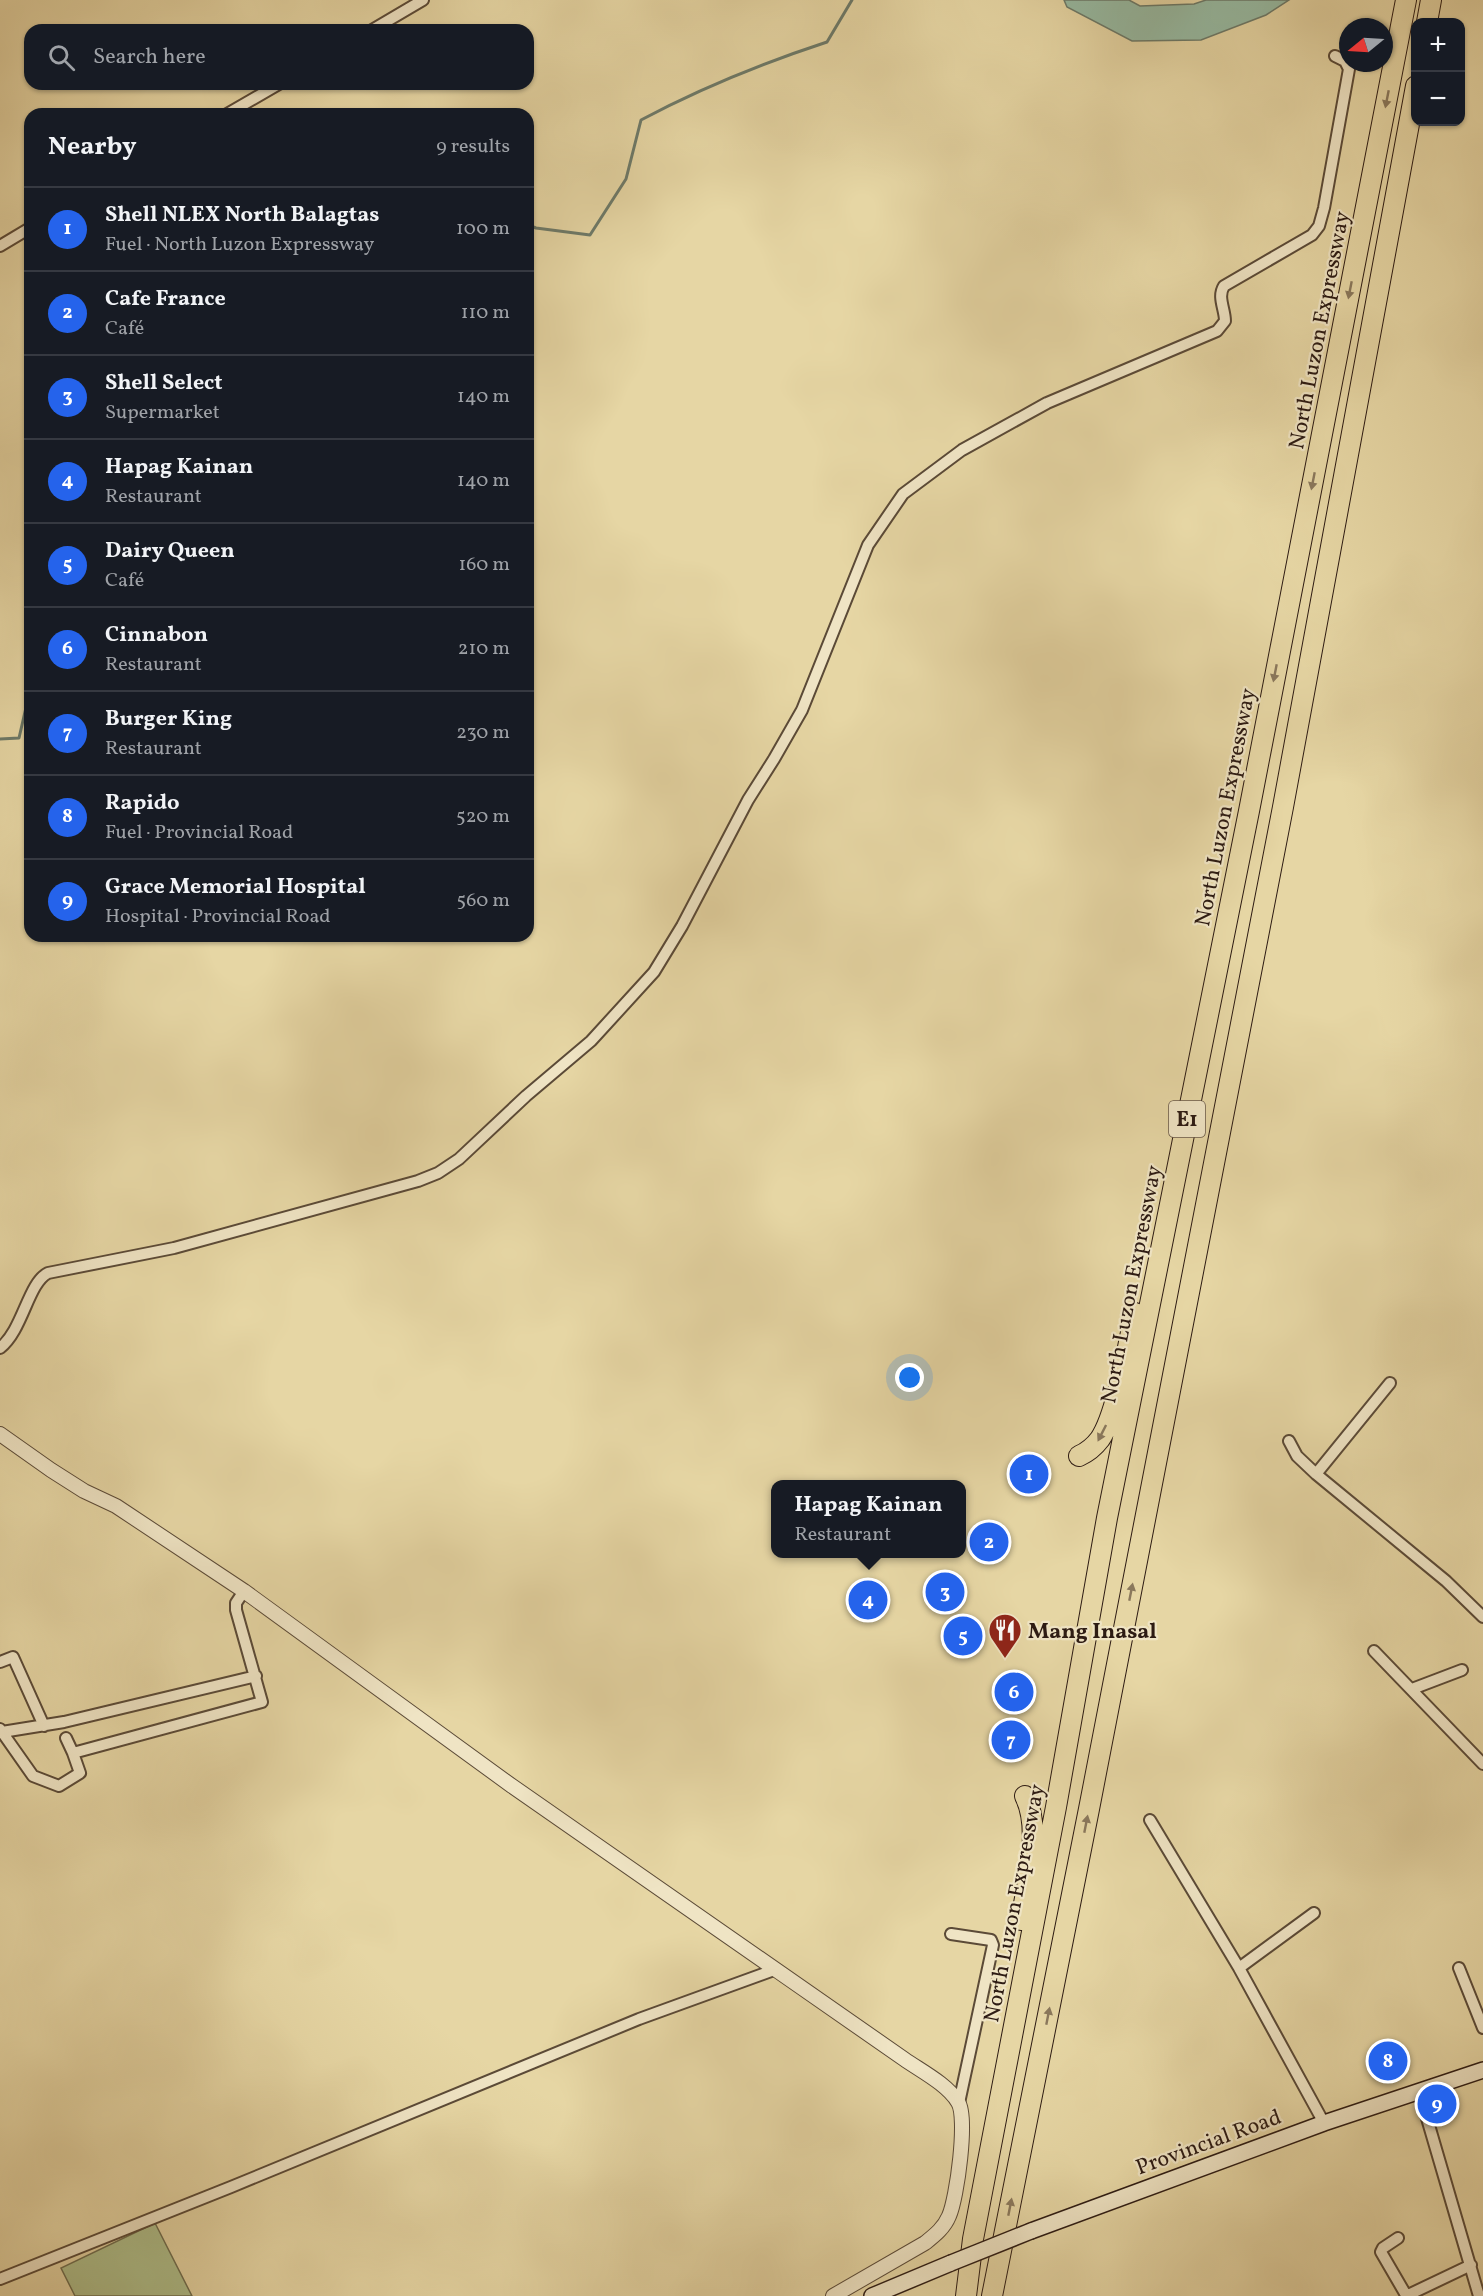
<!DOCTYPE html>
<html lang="en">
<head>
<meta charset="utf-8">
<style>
  :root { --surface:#171b24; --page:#242831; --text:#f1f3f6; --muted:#9ea1a6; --line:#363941; --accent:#2563eb }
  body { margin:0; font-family:Vollkorn,serif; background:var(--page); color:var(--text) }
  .controls { position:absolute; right:18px; top:18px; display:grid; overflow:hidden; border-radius:12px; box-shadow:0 2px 4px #0004 }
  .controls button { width:54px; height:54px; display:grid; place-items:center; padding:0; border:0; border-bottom:2px solid var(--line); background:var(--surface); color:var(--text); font:30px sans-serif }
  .compass { position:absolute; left:1339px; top:18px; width:54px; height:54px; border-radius:50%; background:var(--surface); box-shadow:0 2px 4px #0004; rotate:252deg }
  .you { position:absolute; left:910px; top:1378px; width:21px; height:21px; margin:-15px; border:4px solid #fff; border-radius:50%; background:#1a73e8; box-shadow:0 0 0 9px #1a73e833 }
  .badge { display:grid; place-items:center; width:39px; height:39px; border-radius:50%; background:var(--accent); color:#fff; font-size:20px; font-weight:700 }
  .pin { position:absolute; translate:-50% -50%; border:3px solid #fff; box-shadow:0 2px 6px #0006 }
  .popup { position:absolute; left:771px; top:1480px; width:195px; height:78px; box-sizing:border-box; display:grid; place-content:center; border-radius:12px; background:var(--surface); filter:drop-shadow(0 2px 4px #0005); font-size:20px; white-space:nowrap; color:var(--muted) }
  .popup b { font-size:22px; color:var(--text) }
  .popup::after { content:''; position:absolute; left:50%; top:100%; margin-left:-12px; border:12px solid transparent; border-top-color:var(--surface) }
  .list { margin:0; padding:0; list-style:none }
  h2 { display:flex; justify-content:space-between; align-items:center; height:78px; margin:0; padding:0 24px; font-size:26px }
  h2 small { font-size:20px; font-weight:400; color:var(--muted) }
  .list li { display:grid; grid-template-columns:39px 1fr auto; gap:18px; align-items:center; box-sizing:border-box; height:84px; padding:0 24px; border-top:2px solid var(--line) }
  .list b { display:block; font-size:22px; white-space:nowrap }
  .list p { margin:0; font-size:20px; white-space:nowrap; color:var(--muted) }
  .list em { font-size:20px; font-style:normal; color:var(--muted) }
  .icon { flex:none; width:33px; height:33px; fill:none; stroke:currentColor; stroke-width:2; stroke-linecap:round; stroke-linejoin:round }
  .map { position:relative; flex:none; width:1483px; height:2296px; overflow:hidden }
  .search { position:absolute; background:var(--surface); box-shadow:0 2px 4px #0004; left:24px; top:24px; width:510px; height:66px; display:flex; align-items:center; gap:15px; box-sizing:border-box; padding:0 21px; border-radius:18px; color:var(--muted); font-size:22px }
  .panel { position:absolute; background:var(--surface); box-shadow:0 2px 4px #0004; left:24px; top:108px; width:510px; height:834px; border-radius:18px }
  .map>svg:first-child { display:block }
  .green { fill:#aebf8b; stroke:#6e6d4f; stroke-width:1.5 }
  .water { fill:#97baa2; stroke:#6d7a69; stroke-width:1.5 }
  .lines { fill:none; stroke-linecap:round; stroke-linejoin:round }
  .stream { stroke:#6d7a69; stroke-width:3 }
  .minor-casing { stroke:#5b4a37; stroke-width:14 }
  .tertiary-casing { stroke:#5b4a37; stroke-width:16 }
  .secondary-casing { stroke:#2d1b13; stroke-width:18 }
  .motorway-casing { stroke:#2d1b13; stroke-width:22 }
  .minor { stroke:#efe4c4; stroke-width:10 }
  .tertiary { stroke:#efe4c4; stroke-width:14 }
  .secondary { stroke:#efe4c4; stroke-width:15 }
  .motorway { stroke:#e6d6a4; stroke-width:20 }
  .secondary-bridge-casing { stroke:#2d1b13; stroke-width:18; stroke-linecap:butt }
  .secondary-bridge { stroke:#efe4c4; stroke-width:15 }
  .oneway { fill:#8a785c }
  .labels { text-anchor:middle; stroke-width:4.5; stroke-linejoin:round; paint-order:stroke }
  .shield { fill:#efe4c4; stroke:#675748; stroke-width:1.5 }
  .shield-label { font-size:21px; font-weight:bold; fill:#2d1b13 }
  .street-label { font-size:22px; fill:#2d1b13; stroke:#efe4c4 }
  .poi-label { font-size:22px; font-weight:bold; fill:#2d1b13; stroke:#efe4c4; text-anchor:start }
</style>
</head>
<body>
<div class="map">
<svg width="1483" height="2296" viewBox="0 0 1483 2296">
  <rect width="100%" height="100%" fill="#e6d6a4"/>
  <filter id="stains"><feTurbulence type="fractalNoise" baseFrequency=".00333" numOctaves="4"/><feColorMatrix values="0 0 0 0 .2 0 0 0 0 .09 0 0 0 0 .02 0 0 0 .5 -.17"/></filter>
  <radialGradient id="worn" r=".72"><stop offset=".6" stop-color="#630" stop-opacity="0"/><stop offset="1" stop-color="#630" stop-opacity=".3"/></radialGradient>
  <path class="green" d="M155,2223l37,73h-117l-14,-28z"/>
  <path class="water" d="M1064,0h65l11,6 54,-2 12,-4h83l-23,15 -65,25 -69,1 -65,-34z"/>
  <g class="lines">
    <path class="stream" d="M528,225l8,3 54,7 36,-56 15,-59c60,-32 122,-57 186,-78l25,-42
      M0,739l19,-1 11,-48"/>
    <defs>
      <path id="minor" d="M372,30l51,-30
        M227,114l52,-30
        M0,246l30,-18
        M0,1348c23,-18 28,-65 48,-75l126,-25 244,-67 20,-8 21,-14 67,-63 65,-55 63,-69 28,-46 66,-126 26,-41 28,-49 66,-165 35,-51 59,-44 85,-47 170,-72 8,-10c0,-12 -8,-24 -1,-35l88,-51 7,-9 5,-18 25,-139 -4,-8 -10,-5
        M1289,1441l8,15 19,18 130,107 37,36
        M1316,1474l74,-91
        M1374,1651l109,113
        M0,1662l13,-5 31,69
        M1412,1689l50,-19
        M0,1729l2,3 62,-10 192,-46
        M2,1732l31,44 26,10 21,-13 -7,-20
        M66,1738l7,15 189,-51 -26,-92v-7l8,-12
        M1150,1820l89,148 85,155
        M951,1934l40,6 2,5 -34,158
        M1239,1968l75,-55
        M1459,1968l24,60
        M1419,2091l60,205
        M1398,2238l-15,10 -2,4 25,43
        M0,2279l231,-92 408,-168 135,-49
        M1406,2296l65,-31"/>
      <path id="tertiary" d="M0,1434l51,36 33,21 32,15 128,85 268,195 392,273c17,12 43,25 54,43 10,15 -1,96 -9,114 -5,12 -14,19 -24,27l-92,53"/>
      <path id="secondary" d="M1031,2231l293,-108 159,-53
        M872,2296l79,-33"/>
      <path id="motorway" d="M1427,22l4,-22
        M1079,1456c9,-4 15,-9 21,-17 17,-25 28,-94 35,-126
        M1021,1920c6,-36 21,-90 4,-124
        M966,2296l7,-57 83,-432 51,-289 142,-707 157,-811
        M992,2296l97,-487 194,-1002 133,-721"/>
    </defs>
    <use href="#minor" class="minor-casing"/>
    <use href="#tertiary" class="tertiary-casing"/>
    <use href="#secondary" class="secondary-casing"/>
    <use href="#motorway" class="motorway-casing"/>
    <use href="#minor" class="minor"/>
    <use href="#tertiary" class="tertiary"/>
    <use href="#secondary" class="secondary"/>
    <use href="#motorway" class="motorway"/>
    <defs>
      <path id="secondary-bridge" d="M951,2263l80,-32"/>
    </defs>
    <use href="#secondary-bridge" class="secondary-bridge-casing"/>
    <use href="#secondary-bridge" class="secondary-bridge"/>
  </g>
  <defs><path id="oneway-solid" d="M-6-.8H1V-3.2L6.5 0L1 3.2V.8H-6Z" transform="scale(1.5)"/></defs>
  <g class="oneway">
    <use href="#oneway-solid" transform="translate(1387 99) rotate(101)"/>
    <use href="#oneway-solid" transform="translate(1350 290) rotate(101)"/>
    <use href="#oneway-solid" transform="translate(1313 481) rotate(101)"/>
    <use href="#oneway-solid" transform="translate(1275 673) rotate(101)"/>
    <use href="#oneway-solid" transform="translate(1102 1433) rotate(117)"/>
    <use href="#oneway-solid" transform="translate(1131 1592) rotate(-79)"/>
    <use href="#oneway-solid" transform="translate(1086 1824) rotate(-79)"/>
    <use href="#oneway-solid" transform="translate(1048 2016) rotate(-79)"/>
    <use href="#oneway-solid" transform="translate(1010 2207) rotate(-79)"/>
  </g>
  <defs>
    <symbol id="restaurant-pin" viewBox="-11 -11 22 30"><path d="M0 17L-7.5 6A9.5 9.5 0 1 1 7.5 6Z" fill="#8f2418" stroke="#efe4c4"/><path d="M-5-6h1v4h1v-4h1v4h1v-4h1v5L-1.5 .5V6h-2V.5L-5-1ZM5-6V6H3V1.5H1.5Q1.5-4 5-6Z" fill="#fff"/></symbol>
  </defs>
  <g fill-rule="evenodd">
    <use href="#restaurant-pin" x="986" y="1611" width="38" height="52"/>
  </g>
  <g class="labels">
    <rect class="shield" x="1169" y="1101" width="36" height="36" rx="4.5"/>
    <g class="shield-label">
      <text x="1187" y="1126">E1</text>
    </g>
    <g class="street-label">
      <text transform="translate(1318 330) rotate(-79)" y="8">North Luzon Expressway</text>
      <text transform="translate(1224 807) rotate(-79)" y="8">North Luzon Expressway</text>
      <text transform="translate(1130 1284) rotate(-79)" y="8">North Luzon Expressway</text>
      <text transform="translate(1013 1903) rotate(-79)" y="8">North Luzon Expressway</text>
      <text transform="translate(1208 2141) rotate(-20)" y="8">Provincial Road</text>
    </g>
    <g class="poi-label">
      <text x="1028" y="1638">Mang Inasal</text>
    </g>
  </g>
  <rect width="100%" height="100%" filter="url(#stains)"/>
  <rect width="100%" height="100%" fill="url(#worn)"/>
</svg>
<div class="controls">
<button>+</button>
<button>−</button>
</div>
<svg class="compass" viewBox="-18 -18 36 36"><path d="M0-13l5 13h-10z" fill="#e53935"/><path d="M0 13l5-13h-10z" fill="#9ea1a6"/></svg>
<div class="you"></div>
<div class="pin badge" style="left:1029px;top:1474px">1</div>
<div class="pin badge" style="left:989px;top:1542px">2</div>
<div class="pin badge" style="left:945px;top:1592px">3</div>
<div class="pin badge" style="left:868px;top:1600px">4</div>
<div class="popup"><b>Hapag Kainan</b>Restaurant</div>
<div class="pin badge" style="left:963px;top:1636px">5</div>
<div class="pin badge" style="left:1014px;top:1692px">6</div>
<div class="pin badge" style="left:1011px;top:1740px">7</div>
<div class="pin badge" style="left:1388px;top:2061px">8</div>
<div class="pin badge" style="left:1437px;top:2104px">9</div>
<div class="search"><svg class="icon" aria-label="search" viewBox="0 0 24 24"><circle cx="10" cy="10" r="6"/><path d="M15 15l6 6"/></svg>Search here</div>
<section class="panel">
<h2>Nearby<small>9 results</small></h2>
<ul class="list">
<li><span class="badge">1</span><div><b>Shell NLEX North Balagtas</b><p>Fuel · North Luzon Expressway</p></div><em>100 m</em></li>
<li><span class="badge">2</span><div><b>Cafe France</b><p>Café</p></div><em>110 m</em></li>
<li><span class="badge">3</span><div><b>Shell Select</b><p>Supermarket</p></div><em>140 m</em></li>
<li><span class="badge">4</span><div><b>Hapag Kainan</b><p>Restaurant</p></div><em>140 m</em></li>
<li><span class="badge">5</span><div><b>Dairy Queen</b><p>Café</p></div><em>160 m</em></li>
<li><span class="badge">6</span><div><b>Cinnabon</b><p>Restaurant</p></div><em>210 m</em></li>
<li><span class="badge">7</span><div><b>Burger King</b><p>Restaurant</p></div><em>230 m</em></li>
<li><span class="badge">8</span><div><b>Rapido</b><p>Fuel · Provincial Road</p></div><em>520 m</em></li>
<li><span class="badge">9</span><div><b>Grace Memorial Hospital</b><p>Hospital · Provincial Road</p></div><em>560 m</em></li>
</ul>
</section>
</div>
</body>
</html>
